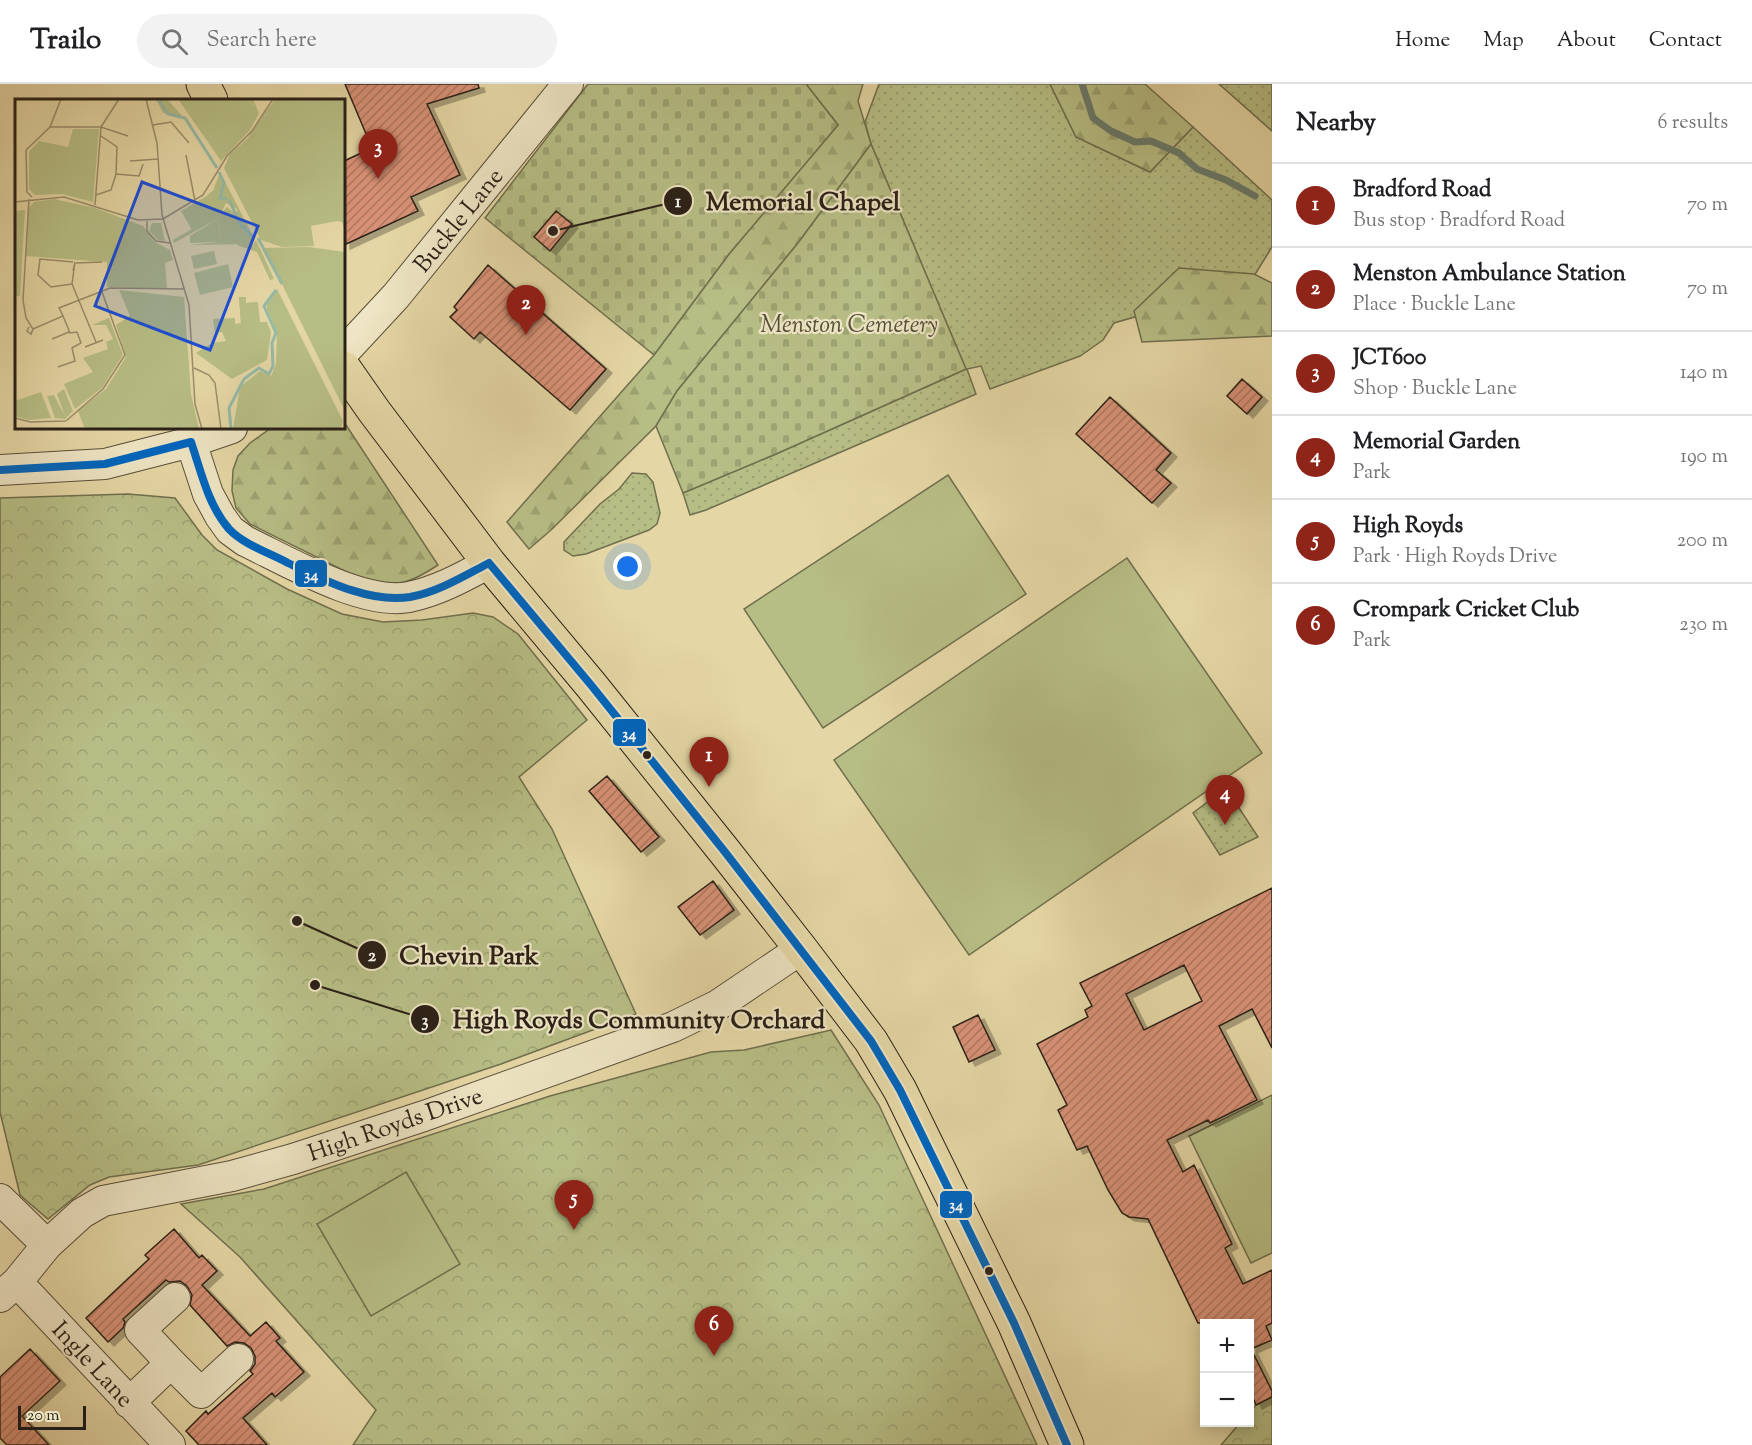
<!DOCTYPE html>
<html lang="en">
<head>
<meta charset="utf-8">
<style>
  :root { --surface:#fff; --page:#f2f2f2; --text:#202124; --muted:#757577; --line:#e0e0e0; --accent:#8f2418 }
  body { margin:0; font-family:"Sorts Mill Goudy",serif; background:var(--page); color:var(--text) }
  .controls { position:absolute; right:18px; bottom:18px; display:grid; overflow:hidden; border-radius:0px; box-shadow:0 3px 15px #0003 }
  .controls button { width:54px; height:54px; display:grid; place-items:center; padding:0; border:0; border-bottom:2px solid var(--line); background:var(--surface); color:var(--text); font:30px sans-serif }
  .scale { position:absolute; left:18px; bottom:15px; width:68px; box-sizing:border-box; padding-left:6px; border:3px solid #292017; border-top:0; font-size:16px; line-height:21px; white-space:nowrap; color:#292017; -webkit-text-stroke:4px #eee5c4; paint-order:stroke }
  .you { position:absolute; left:628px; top:483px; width:21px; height:21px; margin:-15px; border:4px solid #fff; border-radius:50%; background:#1a73e8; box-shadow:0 0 0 9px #1a73e833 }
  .badge { display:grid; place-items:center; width:39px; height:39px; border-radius:50%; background:var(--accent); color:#fff; font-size:20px; font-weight:700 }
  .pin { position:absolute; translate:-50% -50px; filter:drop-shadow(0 2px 3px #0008) }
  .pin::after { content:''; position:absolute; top:32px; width:21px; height:18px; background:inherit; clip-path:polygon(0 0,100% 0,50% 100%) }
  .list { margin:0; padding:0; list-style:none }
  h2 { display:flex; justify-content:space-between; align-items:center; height:78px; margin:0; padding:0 24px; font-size:26px }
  h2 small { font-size:20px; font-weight:400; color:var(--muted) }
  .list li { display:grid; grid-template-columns:39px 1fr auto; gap:18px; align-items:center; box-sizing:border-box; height:84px; padding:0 24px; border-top:2px solid var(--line) }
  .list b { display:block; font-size:22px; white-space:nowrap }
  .list p { margin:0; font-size:20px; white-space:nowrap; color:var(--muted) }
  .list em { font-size:20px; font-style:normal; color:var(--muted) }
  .icon { flex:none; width:33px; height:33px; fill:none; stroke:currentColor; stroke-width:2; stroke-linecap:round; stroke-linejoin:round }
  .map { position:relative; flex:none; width:1272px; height:1361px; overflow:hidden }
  header { display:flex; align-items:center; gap:36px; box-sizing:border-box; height:84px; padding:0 30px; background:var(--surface); border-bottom:2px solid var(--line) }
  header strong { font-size:28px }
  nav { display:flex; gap:33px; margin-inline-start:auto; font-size:21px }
  .search { width:420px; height:54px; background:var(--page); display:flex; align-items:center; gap:15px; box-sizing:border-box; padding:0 21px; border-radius:33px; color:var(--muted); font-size:22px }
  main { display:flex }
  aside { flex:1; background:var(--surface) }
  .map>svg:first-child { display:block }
  .grass { fill:url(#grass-dots); stroke:#706f4e; stroke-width:1.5 }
  .forest { fill:url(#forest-firs); stroke:#706f4e; stroke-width:1.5 }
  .cemetery { fill:url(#cemetery-stones); stroke:#706f4e; stroke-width:1.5 }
  .park { fill:url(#park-crowns); stroke:#706f4e; stroke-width:1.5 }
  .pitch { fill:#b7be85; stroke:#706f4e; stroke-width:1.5 }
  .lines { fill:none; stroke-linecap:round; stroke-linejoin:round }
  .stream { stroke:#6a7c6d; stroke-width:7 }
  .building { fill:url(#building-hatch); stroke:#292017; stroke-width:1.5; fill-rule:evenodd; filter:url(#shadow) }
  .minor-casing { stroke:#584e3a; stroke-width:32 }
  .major-casing { stroke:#292017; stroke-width:35 }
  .minor { stroke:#eee5c4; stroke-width:30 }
  .major { stroke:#e5d7a5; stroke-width:33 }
  .bus-1-casing { stroke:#eee5c4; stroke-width:12 }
  .bus-1 { stroke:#0065bd; stroke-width:8 }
  .bus-dot { fill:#292017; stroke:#eee5c4; stroke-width:2 }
  .labels { text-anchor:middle; stroke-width:4.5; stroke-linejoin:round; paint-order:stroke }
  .street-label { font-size:24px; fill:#292017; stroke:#eee5c4 }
  .park-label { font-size:24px; font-style:italic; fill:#544f38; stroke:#eee5c4 }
  .inset-river { fill:none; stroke:#96baa7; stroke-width:3 }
  .inset-road { fill:none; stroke:#9a8e6c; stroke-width:1.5 }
  .view { fill:#1d4ed8; fill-opacity:0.15; stroke:#1d4ed8; stroke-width:3 }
  .inset-edge { fill:none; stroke:#292017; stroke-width:3 }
  .leader { fill:none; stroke:#292017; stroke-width:2 }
  .callout-dot { fill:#292017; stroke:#eee5c4; stroke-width:2 }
  .mark-label { font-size:18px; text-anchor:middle; font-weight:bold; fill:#fff }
  .callout-label { font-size:26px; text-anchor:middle; font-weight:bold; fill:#292017; stroke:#eee5c4; stroke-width:4.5; stroke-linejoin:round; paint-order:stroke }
  .line-badge { stroke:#eee5c4; stroke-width:2 }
  .badge-label { font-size:16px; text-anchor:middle; font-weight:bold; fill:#fff }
</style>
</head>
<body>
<header>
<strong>Trailo</strong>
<div class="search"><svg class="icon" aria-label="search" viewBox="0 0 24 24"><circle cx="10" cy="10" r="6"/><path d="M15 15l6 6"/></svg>Search here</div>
<nav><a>Home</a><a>Map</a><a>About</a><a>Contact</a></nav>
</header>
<main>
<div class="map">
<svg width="1272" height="1361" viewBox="0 0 1272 1361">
  <defs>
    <pattern id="grass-dots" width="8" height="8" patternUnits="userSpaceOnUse" patternTransform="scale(1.5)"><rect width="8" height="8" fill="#b7be85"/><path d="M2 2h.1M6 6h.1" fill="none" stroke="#9da372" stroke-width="1.8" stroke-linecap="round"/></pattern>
    <pattern id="forest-firs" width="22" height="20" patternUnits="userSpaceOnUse" patternTransform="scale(1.5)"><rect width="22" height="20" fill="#b7be85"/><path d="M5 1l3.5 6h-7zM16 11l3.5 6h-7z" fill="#9da372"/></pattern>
    <pattern id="cemetery-stones" width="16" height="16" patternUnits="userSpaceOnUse" patternTransform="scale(1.5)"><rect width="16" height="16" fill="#b7be85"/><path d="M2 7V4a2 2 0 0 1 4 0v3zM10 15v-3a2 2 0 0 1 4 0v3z" fill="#9da372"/></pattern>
    <pattern id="park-crowns" width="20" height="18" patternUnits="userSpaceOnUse" patternTransform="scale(1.5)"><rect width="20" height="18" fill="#b7be85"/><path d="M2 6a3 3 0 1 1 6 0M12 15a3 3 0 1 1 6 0" fill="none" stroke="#9da372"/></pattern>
    <pattern id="building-hatch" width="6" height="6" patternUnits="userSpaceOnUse" patternTransform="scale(1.5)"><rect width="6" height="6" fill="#d99278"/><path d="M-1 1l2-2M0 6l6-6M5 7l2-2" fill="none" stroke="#b07761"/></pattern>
    <filter id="shadow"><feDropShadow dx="6" dy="4" stdDeviation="0" flood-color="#0004"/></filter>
  </defs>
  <rect width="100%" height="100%" fill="#e5d7a5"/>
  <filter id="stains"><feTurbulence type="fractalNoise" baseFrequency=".00333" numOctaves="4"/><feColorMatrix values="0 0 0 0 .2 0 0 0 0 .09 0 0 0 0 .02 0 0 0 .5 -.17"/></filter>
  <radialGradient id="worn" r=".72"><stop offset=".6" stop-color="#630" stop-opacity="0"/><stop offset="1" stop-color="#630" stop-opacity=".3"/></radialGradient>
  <path class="grass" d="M879,0h171l26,53 74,35 43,-45 79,73v47l-23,37 -135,39 -11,17 -23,16 -90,33 -9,-23 -14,3 9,25 -270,116 -16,5 -7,-22 93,-39 190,-85 -95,-225 -6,-22z
    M1219,0h53v47z
    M632,389l14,1 7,8 7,31 -3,11 -8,6 -63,24 -13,2 -9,-6v-8l36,-38 19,-15z
    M1226,704l32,49 -38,18 -27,-42z"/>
  <path class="forest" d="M806,0h57l-5,17 13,43 -73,99 -121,148 -21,35 -105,104 -22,19 -22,-27 147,-167 75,-101 109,-129z
    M1050,0h95l48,43 -43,45 -74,-35z
    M1179,184l75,6 18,9v53l-130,6 -8,-31z
    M344,338l94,143c-26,17 -36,21 -69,18l-119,-59 -14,-16 -4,-17 1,-21 5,-14 12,-13 21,-15h73z"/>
  <path class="cemetery" d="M588,0h218l32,41 -109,129 -75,101 -169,-137z
    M871,60l95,225 -190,85 -93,39 -27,-67 21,-35 121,-148z"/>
  <path class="park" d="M128,410l47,4 27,37 15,15 70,39 55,25 41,8 39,-2 51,-7 20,4 25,17 69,86 -68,57 33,52 84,185 -135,50 -303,101 -89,12 -19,8 -42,34 -28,-24 -20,-83v-614z
    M831,946l48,75 158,340h-684l23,-35 -136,-153 -59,-53 83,-15 286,-93 161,-44 33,-2z
    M1272,1313v48h-51l19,-22 10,-1v-10l6,-7z"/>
  <path class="pitch" d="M948,391l78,119 -203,134 -79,-119z
    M1127,474l135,195 -293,202 -135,-195z
    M1272,1011v158l-21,10 -62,-127z
    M406,1088l54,92 -89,52 -54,-92z"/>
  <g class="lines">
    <path class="stream" d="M1082,0l11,34 18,13 24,11 16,-1 28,12 18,16 29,11 29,16"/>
  </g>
  <path class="building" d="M345,0h133l1,4 -52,16 33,71 -49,22 7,14 -74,34v-84l28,-13z
    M556,127l16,13 -22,27 -16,-14z
    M488,181l118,104 -36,41 -90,-78 -6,7 -24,-22 7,-7 -3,-3z
    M1242,295l20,18 -15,17 -20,-18z
    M1110,313l61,56 -15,17 15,13 -19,20 -76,-69z
    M607,692l52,61 -18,15 -52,-61z
    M713,797l21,29 -34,25 -22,-28z
    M1272,804v160l-20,-39 -33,17 38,74 -47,23 -2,-3 -41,20 16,32 11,-7 38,79 -7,4 18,36 29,-14v53l-6,3 6,14 -21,9 21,42v6l-16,8 -6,-14v-68h-52l-50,-104 -19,-2 -7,-4 -14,-23 -21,-44 -10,4 -19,-40 9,-5 -30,-61 51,-27 -3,-7 7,-4 -12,-23zM1184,881l18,36 -58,29 -18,-36z
    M978,931l17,35 -26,12 -16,-35z
    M174,1145l25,29 3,-3 15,16 -15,14 48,51 16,-14 14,16 -4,3 28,31 -29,25 -3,-4 -29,25 24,27h-68l-13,-14 20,-20 2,3 45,-40 -3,-3 5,-7v-8l-4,-8 -7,-5 -9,-1 -8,4 -37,-41 2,-10 -5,-9 -7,-5 -11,1 -3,-2 -43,39 2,3 -2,6 -15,14 -22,-24 63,-59 -4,-4z
    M30,1265l30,32 -38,35 27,29h-42l-7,-7v-61z"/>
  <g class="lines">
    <defs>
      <path id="minor" d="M344,268l52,-56 172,-212
        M191,358l17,52 12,22 10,14 15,11c42,20 118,65 164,56 29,-6 54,-20 80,-34
        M0,386l105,-6 86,-22 41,-14
        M0,1115l47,46
        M17,1198l153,163
        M0,1213l17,-15 30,-37 35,-32 21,-12 129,-25 61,-17 131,-43 249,-89 45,-22 83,-56
        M171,1279l30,30 37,-34
        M129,1319l42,-40 -31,-33 35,-32"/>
      <path id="major" d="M203,0l8,16
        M344,284l30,43 115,152 102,122 134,167 76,97 70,92 29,49 114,233 53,122"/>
    </defs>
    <use href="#minor" class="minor-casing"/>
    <use href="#major" class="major-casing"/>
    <use href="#minor" class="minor"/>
    <use href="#major" class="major"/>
    <defs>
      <path id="bus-1" d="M191,358c10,29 17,63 38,87 15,16 41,24 59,34 36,17 80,40 122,34 28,-5 54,-21 79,-34
        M0,386l105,-6 86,-22
        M489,479l102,122 134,167 146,189 29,49 114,233 53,122"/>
    </defs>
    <use href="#bus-1" class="bus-1-casing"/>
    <use href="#bus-1" class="bus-1"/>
  </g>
  <g class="bus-dot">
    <circle cx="647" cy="671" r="5"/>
    <circle cx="989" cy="1187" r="5"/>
  </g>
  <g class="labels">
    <g class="street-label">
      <text transform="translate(458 136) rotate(-51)" y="8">Buckle Lane</text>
      <text transform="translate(395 1040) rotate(-19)" y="8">High Royds Drive</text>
      <text transform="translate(93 1280) rotate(47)" y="8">Ingle Lane</text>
    </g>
    <g class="park-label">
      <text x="849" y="248">Menston Cemetery</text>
    </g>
  </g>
  <g transform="translate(15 15)">
    <rect width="330" height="330" fill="#e5d7a5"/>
    <path d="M163,0h75l6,14 -9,17 -29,31zM260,0h70v132l-3,-9 -5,-1 -26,5 3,20 -32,1 -21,-7 -37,-72 6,-14 17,-15zM212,108l10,8 6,15 6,-2 6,11 -6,5 -59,1 30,-3 -1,-26zM10,111l-5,86h-5v-85zM294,148l36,5v159l-81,-163zM262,190l66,132 -2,8h-108l7,-42 20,-16 11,5 5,-12 1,-31 -10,-24v-9zM94,219l14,37 -21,33 -27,21 -11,-25 29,-12 -10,-14 25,-9 -2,-7 7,-3 -7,-14h-14zM49,290l9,22 -8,8 -10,-1 -8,-22 7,-1 11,21 -8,-22zM26,293l10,26 -23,2 -13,-4v-15z" fill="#b7be85"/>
    <path d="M141,0h11l16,18 -20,-4zM205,73l29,56 -6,2 -5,-6 -1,-9 -9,-3h9v-3l-11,-6 -7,15 -45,25 -1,-3 29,-17 8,-29 -4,1 7,-4zM137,124h9l4,18 -7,-1 -9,-9zM228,141l9,6 4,-6 18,39 -4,1 -13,-28 -20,-7z" fill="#b7be85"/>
    <path d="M195,95l7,21 -25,15 -11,-19zM204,119l1,24 -30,1v-7z" fill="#b7be85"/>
    <path d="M58,30h26l-6,73 -31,-8 -27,1 -6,-6v-37l10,-11 29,6zM39,100l41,9 48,18 12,16 15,8 3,10 -8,3 2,26 -60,-2v-25l-81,-6 2,-47 6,-7zM104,191l65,7 7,97 8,35h-114l-7,-18 28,-22 20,-32 -10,-32 14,-9zM224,198h7v6l12,-1 2,20h7l4,10 -4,28 -35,19 -36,-26 16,-10 14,-2 -4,-9 -7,1 -2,-14 22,-1v6l6,-1z" fill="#b7be85"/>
    <path d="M66,35l16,2 -3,29 -16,-2zM199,152l3,13 -23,5 -3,-13zM213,165l5,23 -33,8 -6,-22zM224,198h7v6l12,-1v6l-7,1 1,14 -11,1zM137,276h24v37h-24zM103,309l25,1 -1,20h-24z" fill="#b7be85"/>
    <path class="inset-river" d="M143,0l10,15 17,4 32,50M204,73l5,11 -4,15 7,1M214,101l12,25 11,11M243,139l24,46M216,330l-2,-21 15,-29 15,-11 10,6 4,-8 -1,-23 4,-10 -12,-27 12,-16"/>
    <path class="inset-road" d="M131,0l11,44 5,72 27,90 6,99 7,25M138,26l18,-3 18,21M35,28h51l27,9M86,28l18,-28M11,51l24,-23 11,-28M11,51l1,42 5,5M171,56l9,46M115,62l28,-2M101,75l23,2 4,-12M81,96l15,-5 5,-16 1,-27 -16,-11M0,103l49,-5 74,23 25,-1 40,-24 24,-39 25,-25 21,-32M80,106l6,-78M132,122v10l9,10 14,2M61,164l26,-1M58,172l2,-9 -3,22 24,58M57,185l-21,3 -13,-12 2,-16 33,3M14,228l-2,4 4,3 2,-5 -7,-11 -3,-18 6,-101M18,230l30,-13 -4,-8 51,-20 74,1M37,240l17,-7M70,248l18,-7M43,268l17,-6 -3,-13 9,-5 -4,-11 -7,1 -7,-17M179,269l15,7 6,8 6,46M0,319l15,4 36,-1M51,322l37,-32 22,-34 -23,-63"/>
    <path class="view" d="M127,83l116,44 -48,124 -115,-44z"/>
    <rect width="330" height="330" class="inset-edge"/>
  </g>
  <path class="leader" d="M553 147L678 117M297 837L372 871M315 901L425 935"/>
  <g class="callout-dot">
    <circle cx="553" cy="147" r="6"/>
    <circle cx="297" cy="837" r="6"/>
    <circle cx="315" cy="901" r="6"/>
    <circle cx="678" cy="117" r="15"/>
    <circle cx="372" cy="871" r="15"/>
    <circle cx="425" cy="935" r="15"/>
  </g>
  <g class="mark-label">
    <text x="678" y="123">1</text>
    <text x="372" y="877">2</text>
    <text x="425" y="942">3</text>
  </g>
  <g class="callout-label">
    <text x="803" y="126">Memorial Chapel</text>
    <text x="469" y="880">Chevin Park</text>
    <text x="639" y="944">High Royds Community Orchard</text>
  </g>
  <g class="line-badge">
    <rect x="294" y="475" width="34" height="29" rx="6" fill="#0065bd"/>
    <rect x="612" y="634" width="35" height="29" rx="6" fill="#0065bd"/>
    <rect x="939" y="1106" width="34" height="29" rx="6" fill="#0065bd"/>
  </g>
  <g class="badge-label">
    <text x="311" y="496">34</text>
    <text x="629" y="655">34</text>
    <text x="956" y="1126">34</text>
  </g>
  <rect width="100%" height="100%" filter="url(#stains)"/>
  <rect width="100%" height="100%" fill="url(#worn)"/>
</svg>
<div class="controls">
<button>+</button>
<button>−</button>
</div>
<div class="scale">20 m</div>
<div class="you"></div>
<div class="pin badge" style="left:709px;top:703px">1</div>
<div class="pin badge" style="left:526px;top:251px">2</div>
<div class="pin badge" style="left:378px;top:95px">3</div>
<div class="pin badge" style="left:1225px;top:741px">4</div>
<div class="pin badge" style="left:574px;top:1146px">5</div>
<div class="pin badge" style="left:714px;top:1272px">6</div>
</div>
<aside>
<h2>Nearby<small>6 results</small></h2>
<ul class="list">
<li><span class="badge">1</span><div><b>Bradford Road</b><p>Bus stop · Bradford Road</p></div><em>70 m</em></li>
<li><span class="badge">2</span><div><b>Menston Ambulance Station</b><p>Place · Buckle Lane</p></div><em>70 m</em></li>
<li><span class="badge">3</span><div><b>JCT600</b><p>Shop · Buckle Lane</p></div><em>140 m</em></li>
<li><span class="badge">4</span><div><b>Memorial Garden</b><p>Park</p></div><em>190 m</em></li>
<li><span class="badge">5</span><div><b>High Royds</b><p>Park · High Royds Drive</p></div><em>200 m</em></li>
<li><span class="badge">6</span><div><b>Crompark Cricket Club</b><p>Park</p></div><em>230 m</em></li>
</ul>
</aside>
</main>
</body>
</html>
